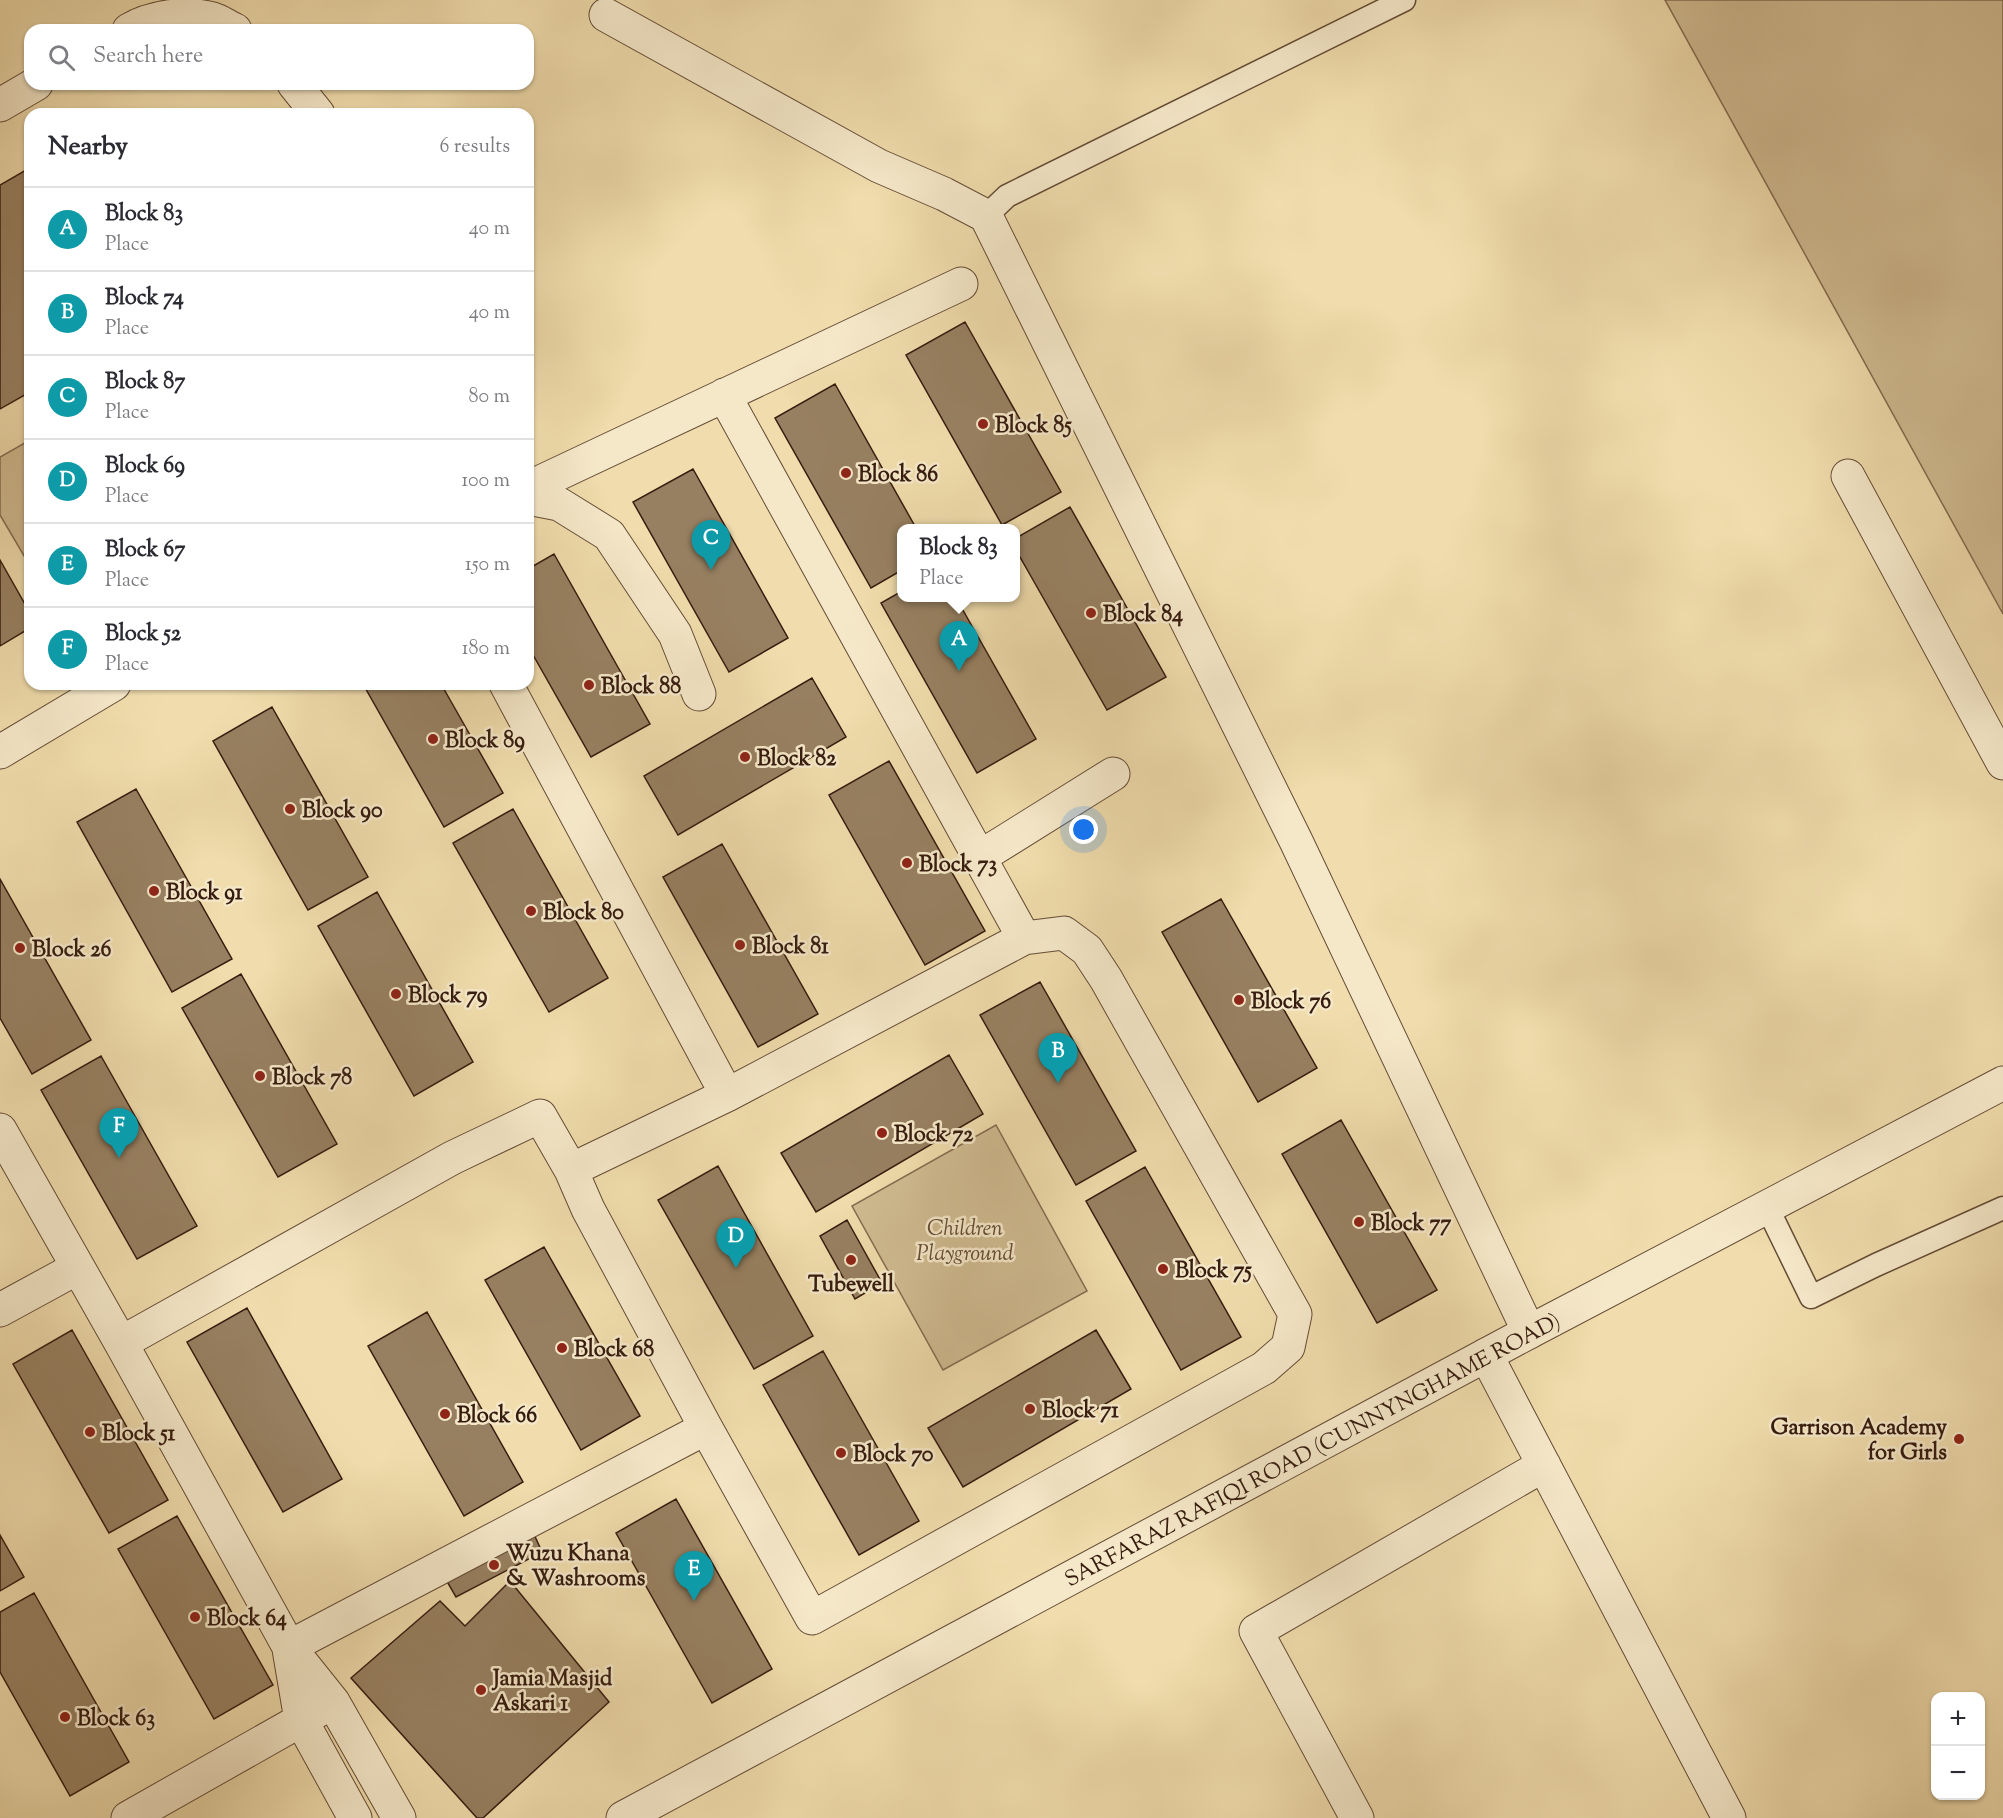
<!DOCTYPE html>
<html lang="en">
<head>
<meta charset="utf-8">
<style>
  :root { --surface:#fff; --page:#f7f7f7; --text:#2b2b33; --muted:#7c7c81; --line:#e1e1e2; --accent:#8f2418 }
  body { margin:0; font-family:"Sorts Mill Goudy",serif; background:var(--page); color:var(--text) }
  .controls { position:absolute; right:18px; bottom:18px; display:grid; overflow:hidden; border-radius:12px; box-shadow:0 2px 4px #0004 }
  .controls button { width:54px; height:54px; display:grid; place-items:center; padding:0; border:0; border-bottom:2px solid var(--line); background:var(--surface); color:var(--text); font:30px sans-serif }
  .you { position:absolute; left:1084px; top:830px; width:21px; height:21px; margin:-15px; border:4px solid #fff; border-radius:50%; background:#1a73e8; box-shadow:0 0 0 9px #1a73e833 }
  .badge { display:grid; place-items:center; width:39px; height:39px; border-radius:50%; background:var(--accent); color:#fff; font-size:20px; font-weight:700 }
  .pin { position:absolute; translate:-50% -50px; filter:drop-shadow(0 2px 3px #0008) }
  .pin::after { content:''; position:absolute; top:32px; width:21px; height:18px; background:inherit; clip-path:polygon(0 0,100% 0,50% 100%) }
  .popup { position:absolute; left:897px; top:524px; width:123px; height:78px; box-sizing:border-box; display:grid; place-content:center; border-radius:12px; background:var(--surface); filter:drop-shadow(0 2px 4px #0005); font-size:20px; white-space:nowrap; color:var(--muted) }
  .popup b { font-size:22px; color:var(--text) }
  .popup::after { content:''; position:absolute; left:50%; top:100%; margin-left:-12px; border:12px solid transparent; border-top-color:var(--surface) }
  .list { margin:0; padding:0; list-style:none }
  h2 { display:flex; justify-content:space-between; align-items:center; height:78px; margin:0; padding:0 24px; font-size:26px }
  h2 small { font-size:20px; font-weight:400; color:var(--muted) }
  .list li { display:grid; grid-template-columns:39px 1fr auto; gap:18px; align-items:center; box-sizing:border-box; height:84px; padding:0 24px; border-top:2px solid var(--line) }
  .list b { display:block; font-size:22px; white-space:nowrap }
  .list p { margin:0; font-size:20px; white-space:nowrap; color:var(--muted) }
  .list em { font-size:20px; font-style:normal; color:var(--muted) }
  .icon { flex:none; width:33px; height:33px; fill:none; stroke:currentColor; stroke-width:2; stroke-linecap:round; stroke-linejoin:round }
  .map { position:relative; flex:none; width:2003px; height:1818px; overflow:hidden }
  .search { position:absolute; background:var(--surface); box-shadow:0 2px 4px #0004; left:24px; top:24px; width:510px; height:66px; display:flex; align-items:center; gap:15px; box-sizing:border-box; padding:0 21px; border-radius:18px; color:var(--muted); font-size:22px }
  .panel { position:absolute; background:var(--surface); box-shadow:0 2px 4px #0004; left:24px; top:108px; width:510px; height:582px; border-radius:18px }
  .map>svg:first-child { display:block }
  .green { fill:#d0bb91; stroke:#836c50; stroke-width:1.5 }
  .building { fill:#978061; stroke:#361c0f; stroke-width:1.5 }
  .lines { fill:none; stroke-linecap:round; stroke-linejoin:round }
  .service-casing { stroke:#644c36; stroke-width:25 }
  .minor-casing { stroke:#644c36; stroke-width:35 }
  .tertiary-casing { stroke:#644c36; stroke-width:35 }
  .service { stroke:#f5e8c9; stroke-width:22 }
  .minor { stroke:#f5e8c9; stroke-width:33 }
  .tertiary { stroke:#f5e8c9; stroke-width:33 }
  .poi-dot { fill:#8f2418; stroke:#f5e8c9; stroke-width:2 }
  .labels { text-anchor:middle; stroke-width:5; stroke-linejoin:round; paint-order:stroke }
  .poi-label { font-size:22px; font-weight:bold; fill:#361c0f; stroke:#f5e8c9; text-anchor:start }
  .park-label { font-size:22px; font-style:italic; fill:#644c36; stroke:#f5e8c9 }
  .street-label { font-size:22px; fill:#361c0f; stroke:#f5e8c9 }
</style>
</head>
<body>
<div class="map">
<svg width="2003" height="1818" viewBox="0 0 2003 1818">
  <rect width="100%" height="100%" fill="#f0dcac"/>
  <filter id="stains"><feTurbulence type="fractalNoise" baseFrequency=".00333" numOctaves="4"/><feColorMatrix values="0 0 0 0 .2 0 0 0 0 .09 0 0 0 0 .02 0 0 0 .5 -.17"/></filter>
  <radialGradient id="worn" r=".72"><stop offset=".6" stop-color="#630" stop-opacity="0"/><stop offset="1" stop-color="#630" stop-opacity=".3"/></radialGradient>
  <path class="green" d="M1665,0h338v614z
    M30,440v126l-30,-51v-58z
    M996,1125l91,166 -144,79 -91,-164z"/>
  <path class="building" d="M26,170l4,7v215l-30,17v-224z
    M965,322l96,170 -59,33 -96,-170z
    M835,384l81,144h-14v42l-31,18 -96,-170z
    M693,469l95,169 -59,34 -96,-170z
    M1070,507l96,170 -59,33 -91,-160v-12z
    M554,554l96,170 -59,33 -63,-111v-77z
    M0,560l30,53v15l-30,18z
    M902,591v7h54l80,141 -59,34 -96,-170z
    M812,678l34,59 -168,98 -34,-59z
    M363,684h78l62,109 -59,34z
    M272,707l96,170 -60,33 -95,-169z
    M889,761l96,170 -60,34 -96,-170z
    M136,789l96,170 -60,33 -95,-170z
    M513,809l95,169 -59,34 -96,-169z
    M722,844l96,170 -60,33 -95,-170z
    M0,879l91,161 -59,34 -32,-56z
    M377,892l96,170 -59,34 -96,-170z
    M1221,899l96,169 -59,34 -96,-170z
    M241,974l96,170 -59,33 -96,-169z
    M1040,982l96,169 -60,34 -96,-170z
    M949,1055l34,59 -167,98 -35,-59z
    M101,1056l96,170 -60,33 -96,-169z
    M1341,1120l96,170 -60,33 -95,-169z
    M718,1166l95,170 -59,33 -96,-169z
    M1145,1167l96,170 -60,33 -95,-169z
    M847,1220l35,63 -27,16 -35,-63z
    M544,1247l96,169 -59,34 -96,-170z
    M247,1308l95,171 -59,33 -96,-170z
    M427,1312l96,170 -59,34 -96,-170z
    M72,1330l96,170 -59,33 -96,-169z
    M1096,1330l35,59 -168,98 -35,-59z
    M823,1351l96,170 -60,34 -96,-170z
    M676,1499l96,170 -60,34 -96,-170z
    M177,1516l96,169 -59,34 -96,-170z
    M533,1532l9,20 -86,45 -11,-19z
    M0,1535l24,42 -24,14z
    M510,1581l99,121 -126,116h-6l-126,-140 89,-77 25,25z
    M34,1593l95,169 -59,34 -70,-124v-60z"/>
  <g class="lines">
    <defs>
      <path id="service" d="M986,216l21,-20 397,-196
        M1767,1207l44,90 65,-32 127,-57"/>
      <path id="minor" d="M606,15l273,151 65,28 42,22 310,625 233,491
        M129,30c24,-14 57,-18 84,-11 7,2 15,8 22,11
        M294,84l24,30
        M0,105l36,-21
        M724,395l300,543
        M1848,476l155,287
        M528,488l433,-204
        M528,498l31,6 50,31 66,99 24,60
        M506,684l221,411
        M0,752l114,-68
        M980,857l133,-83
        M0,1130l121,213 168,304 44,55 66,116
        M0,1310l77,-42
        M121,1343l331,-185 88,-42 31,54 17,39 118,219 106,190 452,-250 24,-21 7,-33 -189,-335 -19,-29 -23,-17 -40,5 -297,157 -156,75
        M1486,1355l243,463
        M289,1647l417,-219
        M289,1649l12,71 54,98
        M128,1818l205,-116
        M1357,1818l-101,-187 288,-166"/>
      <path id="tertiary" d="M623,1818l906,-486 474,-249"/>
    </defs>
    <use href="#service" class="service-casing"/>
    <use href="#minor" class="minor-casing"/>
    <use href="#tertiary" class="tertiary-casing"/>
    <use href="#service" class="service"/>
    <use href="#minor" class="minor"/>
    <use href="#tertiary" class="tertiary"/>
  </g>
  <g class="poi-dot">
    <circle cx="983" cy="424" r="6"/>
    <circle cx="846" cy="473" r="6"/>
    <circle cx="1091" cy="613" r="6"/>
    <circle cx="589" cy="685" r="6"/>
    <circle cx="433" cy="739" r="6"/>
    <circle cx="745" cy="757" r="6"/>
    <circle cx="290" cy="809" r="6"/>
    <circle cx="907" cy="863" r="6"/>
    <circle cx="154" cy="891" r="6"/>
    <circle cx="531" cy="911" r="6"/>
    <circle cx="740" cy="945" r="6"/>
    <circle cx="20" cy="948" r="6"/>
    <circle cx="396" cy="994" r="6"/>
    <circle cx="1239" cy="1000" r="6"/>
    <circle cx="260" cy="1076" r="6"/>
    <circle cx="882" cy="1133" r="6"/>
    <circle cx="1359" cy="1222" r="6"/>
    <circle cx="851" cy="1260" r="6"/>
    <circle cx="1163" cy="1269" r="6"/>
    <circle cx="562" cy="1348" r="6"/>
    <circle cx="1030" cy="1409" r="6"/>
    <circle cx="445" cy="1414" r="6"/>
    <circle cx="90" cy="1432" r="6"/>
    <circle cx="1959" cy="1439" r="6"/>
    <circle cx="841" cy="1453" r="6"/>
    <circle cx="494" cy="1565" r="6"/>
    <circle cx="195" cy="1617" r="6"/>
    <circle cx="481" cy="1690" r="6"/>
    <circle cx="65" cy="1717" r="6"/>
  </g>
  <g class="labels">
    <g class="poi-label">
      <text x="995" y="432">Block 85</text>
      <text x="858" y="481">Block 86</text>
      <text x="1103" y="621">Block 84</text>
      <text x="601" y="693">Block 88</text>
      <text x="445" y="747">Block 89</text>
      <text x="757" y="765">Block 82</text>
      <text x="302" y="817">Block 90</text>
      <text x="919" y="871">Block 73</text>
      <text x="166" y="899">Block 91</text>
      <text x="543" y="919">Block 80</text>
      <text x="752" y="953">Block 81</text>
      <text x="32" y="956">Block 26</text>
      <text x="408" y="1002">Block 79</text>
      <text x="1251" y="1008">Block 76</text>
      <text x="272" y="1084">Block 78</text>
      <text x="894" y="1141">Block 72</text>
      <text x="1371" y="1230">Block 77</text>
      <text x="1175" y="1277">Block 75</text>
      <text x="851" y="1291" text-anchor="middle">Tubewell</text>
      <text x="574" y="1356">Block 68</text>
      <text x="1042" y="1417">Block 71</text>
      <text x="457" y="1422">Block 66</text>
      <text x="1947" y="1434" text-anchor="end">Garrison Academy<tspan x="1947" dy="25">for Girls</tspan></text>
      <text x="102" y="1440">Block 51</text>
      <text x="853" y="1461">Block 70</text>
      <text x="506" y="1560">Wuzu Khana<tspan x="506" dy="25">&amp; Washrooms</tspan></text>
      <text x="207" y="1625">Block 64</text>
      <text x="493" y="1685">Jamia Masjid<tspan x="493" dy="25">Askari 1</tspan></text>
      <text x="77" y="1725">Block 63</text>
    </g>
    <g class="park-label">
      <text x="965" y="1235">Children<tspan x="965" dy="25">Playground</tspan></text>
    </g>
    <g class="street-label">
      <text transform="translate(1312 1449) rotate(-28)" y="8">SARFARAZ RAFIQI ROAD (CUNNYNGHAME ROAD)</text>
    </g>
  </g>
  <rect width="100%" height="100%" filter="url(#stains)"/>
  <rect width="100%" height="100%" fill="url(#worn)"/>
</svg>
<div class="controls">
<button>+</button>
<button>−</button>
</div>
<div class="you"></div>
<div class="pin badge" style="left:959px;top:671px;background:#0f9aa8">A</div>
<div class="popup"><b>Block 83</b>Place</div>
<div class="pin badge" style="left:1058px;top:1083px;background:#0f9aa8">B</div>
<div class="pin badge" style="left:711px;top:570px;background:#0f9aa8">C</div>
<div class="pin badge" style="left:736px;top:1268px;background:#0f9aa8">D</div>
<div class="pin badge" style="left:694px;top:1601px;background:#0f9aa8">E</div>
<div class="pin badge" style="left:119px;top:1158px;background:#0f9aa8">F</div>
<div class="search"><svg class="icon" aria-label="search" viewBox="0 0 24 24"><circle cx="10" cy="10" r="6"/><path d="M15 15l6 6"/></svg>Search here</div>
<section class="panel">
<h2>Nearby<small>6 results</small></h2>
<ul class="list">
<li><span class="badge" style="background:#0f9aa8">A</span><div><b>Block 83</b><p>Place</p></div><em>40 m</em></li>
<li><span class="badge" style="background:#0f9aa8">B</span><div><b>Block 74</b><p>Place</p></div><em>40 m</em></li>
<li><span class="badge" style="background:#0f9aa8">C</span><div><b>Block 87</b><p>Place</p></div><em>80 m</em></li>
<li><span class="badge" style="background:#0f9aa8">D</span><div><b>Block 69</b><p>Place</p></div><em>100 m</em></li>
<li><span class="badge" style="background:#0f9aa8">E</span><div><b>Block 67</b><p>Place</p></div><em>150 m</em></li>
<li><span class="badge" style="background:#0f9aa8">F</span><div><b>Block 52</b><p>Place</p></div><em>180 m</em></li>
</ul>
</section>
</div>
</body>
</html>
